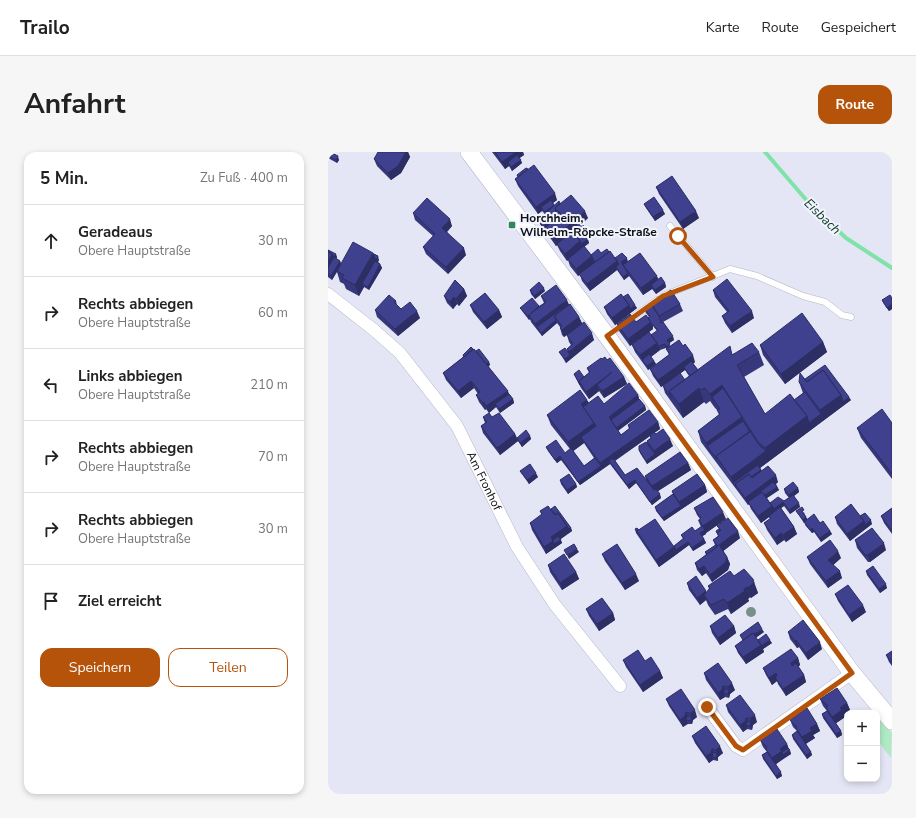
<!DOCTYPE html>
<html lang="de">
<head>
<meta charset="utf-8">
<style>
  :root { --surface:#fff; --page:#f6f6f6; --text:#222; --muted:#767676; --line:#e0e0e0; --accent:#b45309 }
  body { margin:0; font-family:"Nunito Sans",sans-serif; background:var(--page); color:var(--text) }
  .controls { position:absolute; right:12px; bottom:12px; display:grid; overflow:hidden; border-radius:8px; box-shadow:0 2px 6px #0003 }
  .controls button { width:36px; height:36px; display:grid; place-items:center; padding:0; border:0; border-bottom:1px solid var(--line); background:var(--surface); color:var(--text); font:20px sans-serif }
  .stop { position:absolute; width:12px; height:12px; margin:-9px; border:3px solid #b45309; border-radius:50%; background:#fff }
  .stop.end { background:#b45309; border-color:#fff; box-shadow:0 1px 4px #0008 }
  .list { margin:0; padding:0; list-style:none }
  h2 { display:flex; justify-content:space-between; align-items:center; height:52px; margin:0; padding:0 16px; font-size:17px }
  h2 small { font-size:13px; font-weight:400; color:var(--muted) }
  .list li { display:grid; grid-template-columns:26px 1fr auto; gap:12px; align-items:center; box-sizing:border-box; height:72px; padding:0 16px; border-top:1px solid var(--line) }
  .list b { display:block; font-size:15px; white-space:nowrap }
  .list p { margin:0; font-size:13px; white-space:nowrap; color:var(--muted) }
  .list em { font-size:13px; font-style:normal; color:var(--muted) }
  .actions { display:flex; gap:8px; padding:12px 16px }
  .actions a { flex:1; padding:9px 0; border:1px solid var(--accent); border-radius:12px; text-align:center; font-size:14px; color:var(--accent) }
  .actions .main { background:var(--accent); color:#fff }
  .icon { flex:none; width:22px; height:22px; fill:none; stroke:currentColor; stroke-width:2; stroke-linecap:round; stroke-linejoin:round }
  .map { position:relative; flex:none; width:564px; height:642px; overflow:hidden; border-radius:12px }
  header { display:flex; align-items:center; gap:24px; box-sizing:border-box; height:56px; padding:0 20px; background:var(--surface); border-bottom:1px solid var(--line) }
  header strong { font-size:19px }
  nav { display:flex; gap:22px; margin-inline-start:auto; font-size:14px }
  .intro { display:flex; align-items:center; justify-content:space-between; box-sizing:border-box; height:96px; padding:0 24px }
  h1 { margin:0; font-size:28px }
  .button { padding:10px 18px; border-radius:12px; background:var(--accent); color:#fff; font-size:14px; font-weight:700 }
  main { display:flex; gap:24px; padding:0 24px }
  aside { flex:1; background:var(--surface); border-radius:12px; box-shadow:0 2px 6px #0003 }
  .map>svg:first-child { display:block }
  .green { fill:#b0eac5 }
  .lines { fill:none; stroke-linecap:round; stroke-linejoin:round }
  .stream { stroke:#7fe2a8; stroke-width:4 }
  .service-casing { stroke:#b4b7c5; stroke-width:7 }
  .minor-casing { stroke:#b4b7c5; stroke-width:13 }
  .secondary-casing { stroke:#b4b7c5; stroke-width:18 }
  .service { stroke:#fff; stroke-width:6 }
  .minor { stroke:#fff; stroke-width:12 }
  .secondary { stroke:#fff; stroke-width:17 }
  .tree { fill:#78908a }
  .wall { fill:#36387b; fill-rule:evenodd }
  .shaded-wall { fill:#2c2e64 }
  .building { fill:#3f418f; stroke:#2c2e64 }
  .route { stroke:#b45309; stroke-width:5 }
  .poi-dot { fill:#328659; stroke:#f2f4fd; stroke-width:1.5 }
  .labels { text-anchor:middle; stroke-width:4; stroke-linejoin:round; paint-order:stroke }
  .poi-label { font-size:12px; font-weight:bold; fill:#0e0f14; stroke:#f2f4fd; text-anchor:start }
  .street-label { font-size:12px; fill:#0e0f14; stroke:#f2f4fd }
  .water-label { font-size:13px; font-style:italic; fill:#0c3721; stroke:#f2f4fd }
</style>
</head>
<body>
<header>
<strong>Trailo</strong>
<nav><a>Karte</a><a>Route</a><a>Gespeichert</a></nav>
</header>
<div class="intro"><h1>Anfahrt</h1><a class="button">Route</a></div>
<main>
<aside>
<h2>5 Min.<small>Zu Fuß · 400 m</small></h2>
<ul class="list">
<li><svg class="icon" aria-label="ahead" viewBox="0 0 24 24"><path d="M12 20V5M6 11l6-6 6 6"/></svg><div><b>Geradeaus</b><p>Obere Hauptstraße</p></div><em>30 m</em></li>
<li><svg class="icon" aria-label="right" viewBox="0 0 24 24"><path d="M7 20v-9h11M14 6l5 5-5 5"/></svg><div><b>Rechts abbiegen</b><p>Obere Hauptstraße</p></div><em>60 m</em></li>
<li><svg class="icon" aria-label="left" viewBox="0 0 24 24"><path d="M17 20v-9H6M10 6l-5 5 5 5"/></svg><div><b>Links abbiegen</b><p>Obere Hauptstraße</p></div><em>210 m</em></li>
<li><svg class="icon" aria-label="right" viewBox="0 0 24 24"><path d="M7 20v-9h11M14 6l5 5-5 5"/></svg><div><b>Rechts abbiegen</b><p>Obere Hauptstraße</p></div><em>70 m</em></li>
<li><svg class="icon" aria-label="right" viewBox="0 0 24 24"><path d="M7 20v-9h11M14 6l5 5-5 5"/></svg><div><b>Rechts abbiegen</b><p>Obere Hauptstraße</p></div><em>30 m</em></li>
<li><svg class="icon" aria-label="arrive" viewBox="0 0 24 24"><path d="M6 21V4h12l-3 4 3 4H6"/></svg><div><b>Ziel erreicht</b></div></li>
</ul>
<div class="actions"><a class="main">Speichern</a><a>Teilen</a></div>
</aside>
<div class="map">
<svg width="564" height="642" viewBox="0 0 564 642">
  <rect width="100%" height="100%" fill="#e4e6f5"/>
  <path class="green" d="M553,566l11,15 -1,25 -14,-18v-19z"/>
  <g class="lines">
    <path class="stream" d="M437,0l43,50 38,36 46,30"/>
    <defs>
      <path id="service" d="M342,74l43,51
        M337,143l65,-26 27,7 46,20 22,6 17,13 9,2
        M280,183l49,-35"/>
      <g id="minor">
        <path id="s1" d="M0,142l46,36 26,23 57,73 60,121 38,58 65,81"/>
        <path d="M379,555l29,39 7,4 109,-77"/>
      </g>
      <path id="secondary" d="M141,0l138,184 245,337 40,48"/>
    </defs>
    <use href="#service" class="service-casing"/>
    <use href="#minor" class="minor-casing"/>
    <use href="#secondary" class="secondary-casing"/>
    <use href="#service" class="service"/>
    <use href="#minor" class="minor"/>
    <use href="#secondary" class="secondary"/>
  </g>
  <circle class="tree" cx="423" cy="460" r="5"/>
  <path class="wall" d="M0,0l11,8 -2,3 -9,-5z
    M78,0h2l2,5 -9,16 -10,7 -14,-14 -3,-7z
    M164,0h31l1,3 -5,3 3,5 -10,8 -3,-5 -4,3z
    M189,23l40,25 -4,3 1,3 6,-3 28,15 -6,6 7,11 -3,2 3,6 -5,4 7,8 10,-2 14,5 13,3 37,22 1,4 -10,7 -4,-5 -9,6 -14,-19 -5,4 -7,-10 -27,21 -8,-10 -2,-6 -2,1 -8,-10 -2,-6 -1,1 -7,-10 -3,-6 -1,1 -8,-11 -2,-7 -2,2 -4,-6 -2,-4 7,-6 -3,-3 -4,3 -20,-28 -3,-7 3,-2zM230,63l1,1 -12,11zM249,76l5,7 -4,3 -5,-7z
    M328,35l43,31 -16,11 -24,-35z
    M316,52l21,10 -10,7 -9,-13z
    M85,61l39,13 -5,6 19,23 -18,19 -22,-20 -3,-7 10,-11 -18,-16z
    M0,98l9,7 -1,2 4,2 1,3 38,-4 -1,2 2,2 2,4 -13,22 -5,-3 -5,9 -13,-7 -2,-5 -4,-2 -3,-10 -5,8 -4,-3z
    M136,137l3,7 -8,10 -2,-2 -4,5 -6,-6 -3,-7z
    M202,138l15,1 -10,8 -4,-5z
    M385,138l41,28 -22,15 -7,-10 -3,-7 5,-4 -12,-15z
    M213,144l28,9 10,12 3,6 12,17 -28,23 -5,-8 -2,-3h9l-1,-3 4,-4 -2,-3 -2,-7 -3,2 -2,-2 -2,-7v-1l-3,-4 -15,13 -11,-14 -1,-3 -1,1 -7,-9 -2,-3 19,-2 5,-3z
    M295,145l14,11 -22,17 -8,-11 -3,-7z
    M564,146v11l-3,2 -5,-7 -2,-4z
    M68,149l1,4 4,4 19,9 -22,18 -21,-19 -2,-7z
    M323,151l29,1 3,7 -20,11 11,18 -5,3 1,3 25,16 -2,2 5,6 35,-16 26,-2 5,13 -20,12 21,37 29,-14 9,-7 -4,-11 6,-3 46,21 -91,68 2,3 16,11 -2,2 3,6 -12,8 3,5 14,-2 5,-3 -4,-5 -1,-4 14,-1 1,4 -5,4 6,11 -10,7 -6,-8 -3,2 13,19 3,7 -11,8 -2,-2 -7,5 -10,-15 -3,-7 6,-4 -1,-2 -8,6 -10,-14 -2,-5 -1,1 -47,-63 -3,-11 21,-16 -2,-5 -2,-2 -5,-7 -4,3 -2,-2 -21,16 -18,-25 -2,-7 22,-6 4,-4 -4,-6 -24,17 -8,-11 -3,-7 19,-14 -3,-7 -6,2 -9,7 3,4 2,3 -8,6 -13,-18 -3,-7 19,-10 6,-4 -4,-5v3l-23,17 -11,-15 -2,-7 20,-3 12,-4 -3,-4 -1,-3 7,-4z
    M142,153l29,5 3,7 -15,12 -14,-17z
    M495,190l4,10 -42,32 -22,-29 -3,-10z
    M145,197l16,13 1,3 -2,1 25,33 1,4 -14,10 -4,-6 -7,6 -3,-4 -1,1 -6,-8 -3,-7 2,-1 -4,-6 -13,10 -15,-18 -3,-7 20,-16v-2z
    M274,207l5,1 17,17 3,7 -23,14 -5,-7 -10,8 -8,-11 -7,-14 10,3 5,-4 -2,-5z
    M310,243l1,4 6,7 1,4 -28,21 3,4 8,-6 -1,-4 30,-3 2,7 -6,4 2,1 17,12 -26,18 -7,-11 -1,-3 8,-7v-2l4,-3 -1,-2 -35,25 10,14 21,5 -1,-4 43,-13 3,7 -33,21 3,7 -9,7 -16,-22 -7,6 -19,-25 -30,21 -19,-25 -4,3 -9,-12 -2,-4 19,6 5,-4 -19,-24 -4,-10 40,-15 2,3 15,1zM256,291l10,15 -10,8 -11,-15z
    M155,265h9l23,17 2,4 13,-2 1,3 -9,8 -4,-6 -18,14 -17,-22 -2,-7 4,-3z
    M564,271v56l-31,-41 -4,-10z
    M192,319l18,6 -9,7 -7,-10z
    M232,328l16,4 1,3 -9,7 -7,-10z
    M377,333l2,7 -43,29 -8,-10 -1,-4 18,-13 -1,-3z
    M366,356l32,11 -20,14v1l-4,2 2,3 2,4 -13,8 -4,-6 -30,22 -23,-34 -1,-4 4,1 35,16 9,-7 -2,-4 14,-4 6,-4 -3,-7 2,-1 -3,-4z
    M564,356v26l-8,-11 -3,-7z
    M223,357l20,19 1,3 -12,8 2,4 -16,11 -14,-24 -2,-7 12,-8 -2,-4z
    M468,359l9,2 -1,1 3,5 13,4 10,8 2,3 -11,8 -7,-10 -2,1 -7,-8v-2h-1z
    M533,364l11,8 -22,17 -13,-17 -2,-7z
    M389,374l23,12 -17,13 4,6 3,7 -2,6 -16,12 -6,-9 -4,3 -5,-6 -2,-7 11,-8 -1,-3 10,-7 -2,-5 5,-4 -2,-5 3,-2z
    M527,388l31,10 -16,12h-2l-11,-14z
    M274,402l37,27 -14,9 -20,-29z
    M479,405l34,1 -8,7 9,13 -14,10 -18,-24z
    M220,413l28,7 3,7 -17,11 -12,-18z
    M538,419l21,17 -7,5 -13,-18z
    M406,424l19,3 5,14 -7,5 -1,-1 -2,2 1,2 -18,13 -3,-5 -13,6 -7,-10 -2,-5 -6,5 -11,-15 -2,-7 20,9 2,-3 -1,-3z
    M507,442l31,18 -14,10 -14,-21z
    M258,457l27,4 2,7 -16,11 -10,-15z
    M382,474h24l2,7 -16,12 -8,-12z
    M436,480l-8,5 2,3 14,3 -9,6 1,3 -18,12 -8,-11 -3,-7 8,-6 -3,-5z
    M460,480l34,17 -14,11 -9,-13 -2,1 -7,-9z
    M564,499v15l-3,-4 -3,-7z
    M470,506l2,7 -2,2 6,8 2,7 -20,14 -8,-12 -1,-3 -5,4 -6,-10 -3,-7z
    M295,508l22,1 15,10 3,7 -20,14 -17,-25z
    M376,521l31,17 -5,4 -1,4 -4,-1 -5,3 -14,-20z
    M338,547l31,18 -4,3 -1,4h-4l-5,3 -14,-21z
    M492,547l27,4 3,7 -6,4 1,3 -9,6 5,8 1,4 -5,3 -14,-20 -1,-4 5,-3 -4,-5z
    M398,553l31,17 -4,3 -1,5 -5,-1 -4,3 -15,-20z
    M462,568l27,4 3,7 -7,4 2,3 -9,6 5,8 1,3 -5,4 -14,-20 -1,-4 5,-4 -4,-4z
    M364,584l31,17 -5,4v4l-5,-1 -4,3 -14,-20z
    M432,588l27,4 4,10 -15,10 6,12 -5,3 -14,-20 -1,-4 5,-3 -4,-5z"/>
  <path class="shaded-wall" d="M78,0h2l2,5 -9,16 -10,7 -3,-7z
    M188,0h7l1,3 -14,10 -2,-3 1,4 -4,3 -3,-7z
    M10,4l1,4 -2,3 -1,-3z
    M193,8l1,3 -10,8 -1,-4z
    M227,41l2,7 -14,10 -2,-3 1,4 -4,3 -2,-7z
    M226,53l2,4 -10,7 -1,-4z
    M335,58l2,4 -10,7 -2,-4z
    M257,59l3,7 -11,9 -1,-2 1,3 -21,18 -3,-7z
    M368,59l3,7 -16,11 -3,-7z
    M228,60l2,3 -14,15 -1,-3z
    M122,67l2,7 -8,9 -2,-7z
    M259,79l2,4 -4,2 -1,-3z
    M260,87l1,4 -21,16v1l-1,1 -2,-7 15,-13z
    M136,96l2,7 -18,19 -2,-7z
    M45,101l5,3 1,4 -14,25 -3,-1 2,3 -5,9 -4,-11z
    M4,102h4l1,3 -9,17v-12z
    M264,104l2,7 -16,13 -2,-7z
    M299,106l1,4 -5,4 -2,-4z
    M12,109l1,3 -9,16 -1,-4z
    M289,109l3,7 -4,-1 1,3 -27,21 -3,-7z
    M52,112l2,4 -13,22 -1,-3z
    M300,121l1,3 -5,4 -1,-3z
    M329,124l3,7 -9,2 1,4 -9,6 -2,-7z
    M337,131l1,4 -10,7 -1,-4z
    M216,136l1,3 -10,8 -1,-3z
    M136,137l3,7 -8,10 -3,-7z
    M126,145l3,7 -4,5 -3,-7z
    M239,148l3,7 -16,9 -17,11 -2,-3z
    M564,152v5l-3,2 -2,-3z
    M301,153h6l2,3 -22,17 -3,-7z
    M171,158l3,7 -15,12 -3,-7z
    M89,159l3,7 -22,18 -3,-7z
    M424,159l2,7 -22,15 -2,-7z
    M201,163l1,4 -1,1 -1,-4z
    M251,165l3,7 -18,13 -2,-7z
    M228,168l1,3 -15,13 -1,-3z
    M323,170l2,7 -23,17 -2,-7z
    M264,181l2,7 -28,23 -1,-4 5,-4 -1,-3z
    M345,184l1,4 -6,4 -1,-4z
    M495,190l4,10 -42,32 -4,-10z
    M329,191l3,7 -16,12 -2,-2 1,2 -3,-7z
    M365,203l2,7 -9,7 -2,-2 1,3 -24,17 -3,-7z
    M326,209l2,3 -8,6 -1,-4z
    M161,210l1,3 -3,3 -2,-4z
    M284,220l-15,13 2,6 -10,8 -3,-7z
    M296,225l3,7 -23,14 -2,-7z
    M143,229l3,7 -13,10 -3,-7z
    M394,233l5,13 -15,-1 3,11 -5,-14z
    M371,236l5,14 -21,16 -4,-14z
    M180,239l2,7 -15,6 1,3 -7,6 -3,-7z
    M310,243l2,7 -30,18 -1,-3z
    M513,243l8,2 2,3 -115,86 -3,-3 -2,-6 35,-26 -1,-3 42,-32 14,-2 -1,-4z
    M185,247l1,4 -14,10 -1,-4z
    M259,248l4,10 -9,-2 -1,-4z
    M156,250l2,7 -1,1 -2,-7z
    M317,254l1,4 -30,22 -1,-4z
    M414,265l3,11 -38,18 -1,-3z
    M330,270l2,7 -49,34 -2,-2 1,3 -30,21 -2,-3 23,-16 -1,-3z
    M266,271l4,10 -17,4 3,6 -12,9 -4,-10z
    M187,282l3,7 -18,14 -3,-7z
    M202,284l1,3 -9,8 -2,-4z
    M342,287l3,7 -26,18 -1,-3 9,-7 -1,-3z
    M232,304l1,4 -4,3 -2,-3z
    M360,311l3,7 -36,23 -3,-7z
    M433,318l2,3 -26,14z
    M208,321l2,4 -9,7 -2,-4z
    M448,323l2,7 -19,15 -2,-3 1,3 -10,5 1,2 -1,1 -3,-7z
    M307,328l1,3 -7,6 -2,-4z
    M248,332l1,3 -9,7 -1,-4z
    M377,333l2,7 -43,29 -2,-3 19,-12 -2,-4z
    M449,335l2,3 -18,12 -1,-4z
    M470,336l1,4 -9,7 -1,-4z
    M332,342l1,4 -9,7 -2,-3z
    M455,350l1,4 -23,17 -3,-7 14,-10z
    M471,351l1,4 -10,7 -1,-4z
    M395,360l3,7 -20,14v1l-5,3 -1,-4 4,-3 -1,-4z
    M478,365l2,3 -4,3 -1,-3z
    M543,368l1,4 -22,17 -3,-7 17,-13z
    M239,374l4,2 1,3 -18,13 7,-4 1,3 -16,11 -2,-7 7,-10z
    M466,375l3,7 -11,8 -3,-7z
    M484,376l2,4 -2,1 -2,-3z
    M410,379l2,7 -18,14 -3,-7z
    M502,379l2,3 -11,8 -1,-4z
    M453,381l3,7 -7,5 -2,-7z
    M376,387l2,4 -13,8 -1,-3z
    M360,390l1,3 -12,9 -1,-4z
    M556,391l2,7 -16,12 -2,-7z
    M346,395l3,7 -18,13 -3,-7z
    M249,397l2,3 -10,7 -2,-4z
    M510,399l3,7 -10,9 -3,-7z
    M399,405l3,7 -2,6 -16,12 -2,-7z
    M376,414l2,7 -4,3 -3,-7z
    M512,419l2,7 -14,10 -2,-7z
    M248,420l3,7 -17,11 -2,-7z
    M308,422l3,7 -14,9 -3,-7z
    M426,431l4,10 -7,5 -4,-10z
    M558,432l1,4 -7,5 -1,-4z
    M418,435l4,10 -2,2 1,2 -18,13 -4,-11 17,-13z
    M378,439l-2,4 2,5 -6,5 -3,-7z
    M535,453l3,7 -14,10 -3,-7z
    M285,461l2,7 -16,11 -2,-7z
    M406,474l2,7 -16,12 -2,-7z
    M434,477l2,3 -18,13 -2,-4z
    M442,488l2,3 -9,6 1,3 -18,12 -3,-7 18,-12z
    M468,488l3,7 -2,1 -2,-7z
    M492,490l2,7 -14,11 -2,-7z
    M470,506l2,7 -7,5 -2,-7z
    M332,519l3,7 -20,14 -3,-7z
    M448,521l2,7 -3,-3 2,4 -5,4 -3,-7z
    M476,523l2,7 -20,14 -3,-7z
    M404,531l3,7 -5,4 -1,4 -1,-4 1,-4 -1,-3z
    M395,534l3,7 -2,1 1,3 -5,3 -2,-7z
    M519,551l3,7 -6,4 1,3 -10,7 -3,-7 8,-9z
    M367,558l2,7 -4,3 -3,-7z
    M358,560l2,7 -2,1 2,3 -5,4 -3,-7z
    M427,563l2,7 -4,3 -1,5 -2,-4 1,-4 -1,-4z
    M363,564l2,4 -1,4 -1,-3z
    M418,566l2,7 -2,1 1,3 -4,3 -3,-7z
    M489,572l3,7 -7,4 2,3 -10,6 -3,-7 8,-9z
    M513,579l1,4 -5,3 -1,-4z
    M459,592l2,7 1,-1 1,4 -7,4 -1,-3 1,3 -9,7 -3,-7 8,-9z
    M392,594l3,7 -5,4v4l-1,-3v-5l-1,-3z
    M384,597l2,7 -2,1 1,3 -4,3 -3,-7z
    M483,600l1,3 -5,4 -1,-4z
    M453,620l1,4 -5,3 -1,-3z"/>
  <path class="building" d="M0,0h2l8,4 -2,4 -8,-4z
    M50,0h28l-8,14 -10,7 -14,-14z
    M167,0h21l-14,10z
    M189,3l4,5 -10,7 -3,-5z
    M206,13l21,28 -19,14 -21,-28z
    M198,16l2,1 -10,8 -1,-2z
    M344,24l24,35 -16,11 -24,-35z
    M243,43l14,16 -32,28 -8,-11 16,-14 -6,-6z
    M326,45l9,13 -10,7 -9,-13z
    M99,46l23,21 -8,9 22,20 -18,19 -23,-20 12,-13 -22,-21z
    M223,48l3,5 -9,7 -4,-5z
    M231,49l1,2 -5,5 1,4 -13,15 -5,-7z
    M252,69l7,10 -3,3 4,5 -7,5 -1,-3 -2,-3 4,-3 -6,-10z
    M245,79l7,10 -15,13 -8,-10z
    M25,90l20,11 -18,32 -13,-7 2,-3 -7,-4z
    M256,94l8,10 -16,13 -8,-10z
    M270,97l3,4 6,-4 2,3 -14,10 -4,-7z
    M0,98l8,4 -2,3 -2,-3 -4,-2z
    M0,99l4,3 -4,8z
    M282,99l7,10 -30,23 -8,-10z
    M294,101l5,5 -6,4 7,11 -5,4 -7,-10 3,-3 -4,-6z
    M312,101l17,23 -16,12 -18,-23z
    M45,102l5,2 -2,4z
    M6,105l6,4 -9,15 -3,-2v-6z
    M47,109l5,3 -12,23 -6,-3z
    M333,125l4,6 -10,7 -4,-5z
    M399,127l25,32 -22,15 -8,-10 7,-5 -16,-21z
    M127,128l9,9 -8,10 -2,-2 -4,5 -6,-6z
    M211,130l5,6 -10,8 -4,-6z
    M228,133l11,15 -32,24 -6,-9 17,-13 -5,-6z
    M343,138l9,14 -21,12 -8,-13z
    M157,141l14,17 -15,12 -14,-17z
    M293,142l8,11 -17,13 -8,-11z
    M300,142l7,11 -5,4 -1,-4 -6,-8z
    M61,143l7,6 -2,1 7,7 9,-7 7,9 -22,18 -20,-19z
    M562,143l2,3v6l-5,4 -5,-8z
    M204,146l7,8 -10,9 -1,1 -8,-8z
    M242,152l9,13 -17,13 -2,-2 2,-2 -8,-10z
    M324,154l7,10 2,7 2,-1 10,14 -6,4 3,4 -4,3 -1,-3 -7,2 -1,-3 -6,-8 7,-5 -7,-7 -3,-5 2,-2 -5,-6z
    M233,157l1,1 -8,6 2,4 -15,13 -4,-6z
    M474,161l21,29 -42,32 -21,-29z
    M302,162l6,8 10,-7 5,7 -23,17 -11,-15z
    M256,170l8,11 -23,19 -2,-3 6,-5 -6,-9z
    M321,180l8,11 -17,12 -8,-10z
    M351,188l4,6 2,-2 8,11 -35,25 -8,-11 20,-15 -4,-5z
    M424,191l7,9 -22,13 28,49 25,-20 17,22 -42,32 -7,-6 -36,-57 -12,9 -5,-6 -4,2 -2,-2 -20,16 -10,-13 61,-45 2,9z
    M143,195l2,2 -9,8 -1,-2z
    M237,196l5,7 -5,4 -6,-7z
    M146,197l34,42 -22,15 -2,-4 -1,1 -7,-8 4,-3 -9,-11 -13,10 -15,-18z
    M151,197l10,13 -3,2 -10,-13z
    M321,202l5,7 -7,5 -5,-6z
    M277,205l2,3 3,-2 14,19 -22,14 -5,-6 15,-13 -26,20 -7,-11 11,-9 -3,-4 14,-10 1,1z
    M363,209l7,9 -8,6 -6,-9z
    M497,213l24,32 -6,5 -2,-7 -18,-25 -16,12 -2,-3z
    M251,218l5,7 -5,4 1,4 -6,-11z
    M495,218l18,25 -21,15 -21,-28 1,-9 7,9z
    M352,221l5,7 -16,11 2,6 -8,-11z
    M301,231l9,12 -29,22 12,18 9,-7 -2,-3 21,-15 9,12 -58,41 -19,-26 15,-11 -2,-3 -11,-16 15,-11 6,8z
    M395,236l19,29 -36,26 -8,-12 22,-17 -3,-4 3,-1 -8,-12z
    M252,238l7,10 -6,4 13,19 -26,19 -21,-27z
    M477,240l16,22 -12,9 -2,-7 -13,-16z
    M181,242l4,5 -14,10 -4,-5z
    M311,247l6,7 -29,22 -5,-8z
    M554,257l10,14v51l-35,-46z
    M161,261l3,4 7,-4 16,21 -18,14 -16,-22 6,-4 -4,-5z
    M415,269l7,11 -34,24 1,3 -10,-13z
    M335,277l7,10 -16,12 -7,-10 4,-3 -1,-3 4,-3 2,2z
    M198,278l4,6 -10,7 -3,-5z
    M422,279l9,14 7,6 -35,26 -15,-21z
    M228,288l9,13 6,-5 13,18 11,-8 6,8 -23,16 -18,-26 -5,4 -9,-13z
    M318,290l9,12 -9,7 -7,-11v-4z
    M352,300l8,11 -36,23 -7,-10z
    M285,306l12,17 12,-7 17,22 2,-1 4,5 -10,8 -15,-22 -8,5 -18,-24z
    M202,312l6,9 -9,7 -7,-9z
    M430,313l3,5 -10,7 -2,-3 -14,10 1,3 -3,-4z
    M440,314l8,9 -31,23 -10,-14 14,-10 3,4z
    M241,322l7,10 -9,6 -7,-10z
    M369,322l8,11 -26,17 -7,-11z
    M445,330l4,5 -12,8 -3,-3 -4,3 -1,-1z
    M465,330l5,6 -9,7 -5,-6z
    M434,340l10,14 -14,10 -10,-14z
    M345,342l8,12 -19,12 -7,-11z
    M465,343l6,8 -10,7 -6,-8 -9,7 -4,-6 8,-6 6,4z
    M385,345l10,15 -20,14 -4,-6 2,-2 -7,-10z
    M523,352l13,17 -17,13 -12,-17z
    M220,354l7,9 3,-2 9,13 -16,11 2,4 -9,6 -14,-24 12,-9 -2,-3z
    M227,354l16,22 -3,1 -1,-3 -9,-13 -3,2 -4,-6z
    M452,355l14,20 -11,8 -2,-2 -6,5 -11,-15 7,-5 -2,-2z
    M474,355l2,3 -2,1 4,6 -3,3 -7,-9z
    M564,356v23l-11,-15z
    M537,361l6,7 -6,5 -1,-4 -4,-5z
    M486,362l6,9 3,-2 7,10 -10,7 -8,-10 -2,2 -6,-8z
    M400,366l10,13 -19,14 8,12 -1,5 -16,13 -6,-9 -5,3 -4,-6 23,-17 -5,-6 6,-4 -2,-3 4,-3 -4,-4z
    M327,367l19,28 -18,13 -19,-29z
    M374,374l3,4 -5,3 4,6 -12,9 -4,-6 -12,8 -2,-4 10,-8 -3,-3 11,-8 3,4z
    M309,376l2,2 -2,1 1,3 -3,-5z
    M544,376l12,15 -16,12h-3l-10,-15z
    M391,377l1,2 -3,2 -1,-2z
    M230,384l3,4 -7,4 -1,-4z
    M502,388l8,11 -10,9 12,11 -14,10 -19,-24z
    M246,392l3,5 -10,6 -3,-5z
    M289,392l19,30 -14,9 -20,-29z
    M388,393l1,2 -10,7 -2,-2z
    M236,402l12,18 -16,11 -12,-18z
    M545,414l13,18 -7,5 -13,-18z
    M416,417l9,10 1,4 -7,5 -1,-1 -2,3 1,1 -18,12 -3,-4 -13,6 -7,-10 6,-7 -2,-2 22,-15 4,5z
    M368,424l10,15 -9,7 -10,-15z
    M520,433l15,20 -14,10 -14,-21z
    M274,446l11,15 -16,11 -11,-15z
    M397,463l9,11 -16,12 -8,-12z
    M475,468l17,22 -14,11 -10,-13 -1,1 -7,-9z
    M430,470l4,7 -8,5 -1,-1 -10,7 -3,-5z
    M425,481l8,12 -18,12 -8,-11z
    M438,482l4,6 -9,6 -3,-6z
    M463,497l7,9 -7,5 1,3 4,-3 8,12 -21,14 -8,-12 2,-1 -1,-3 -7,5 -6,-10z
    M310,498l7,11 6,-4 9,14 -20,14 -17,-25z
    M564,499v11l-6,-7z
    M390,511l14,20 -4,4 -5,-1 -1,4 -4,3 -14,-20z
    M509,536l10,15 -7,5 2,2 -10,7 -6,-10 2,-1 -8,-7z
    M353,537l14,21 -5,3 -4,-1 -1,4 -5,4 -14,-21z
    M396,537l5,1 -1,4h-4z
    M412,543l15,20 -5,3h-4l-1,4 -5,3 -14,-20z
    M479,556l10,16 -7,4 2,3 -10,6 -6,-9 1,-1 -7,-7z
    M499,559l14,20 -5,3 -14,-20z
    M359,564h4v5l-5,-1z
    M419,569l4,1 -1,4h-4z
    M378,574l14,20 -4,4 -4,-1 -1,4 -5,3 -14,-20z
    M449,577l10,15 -7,5 2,2 -10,7 -6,-9 1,-2 -7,-7z
    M469,579l14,21 -5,3 -14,-20z
    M460,596l2,2 -7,5 -1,-3z
    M385,600l4,1v5l-5,-1z
    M439,600l14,20 -5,4 -14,-21z"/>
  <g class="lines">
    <path class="route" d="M350,84l35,41 -50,19 -56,40 245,337 -109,77 -7,-4 -29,-39"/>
  </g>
  <rect class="poi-dot" x="180" y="69" width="8" height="8" rx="2"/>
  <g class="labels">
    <g class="poi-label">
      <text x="192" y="70">Horchheim,<tspan x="192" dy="14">Wilhelm-Röpcke-Straße</tspan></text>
    </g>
    <g class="street-label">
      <text dy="4" stroke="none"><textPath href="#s1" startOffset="247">Am Fronhof</textPath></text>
    </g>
    <g class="water-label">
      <text transform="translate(495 64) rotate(44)" y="5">Eisbach</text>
    </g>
  </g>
</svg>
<div class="controls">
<button>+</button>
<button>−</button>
</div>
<div class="stop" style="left:350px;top:84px"></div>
<div class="stop end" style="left:379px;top:555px"></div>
</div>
</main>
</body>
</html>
